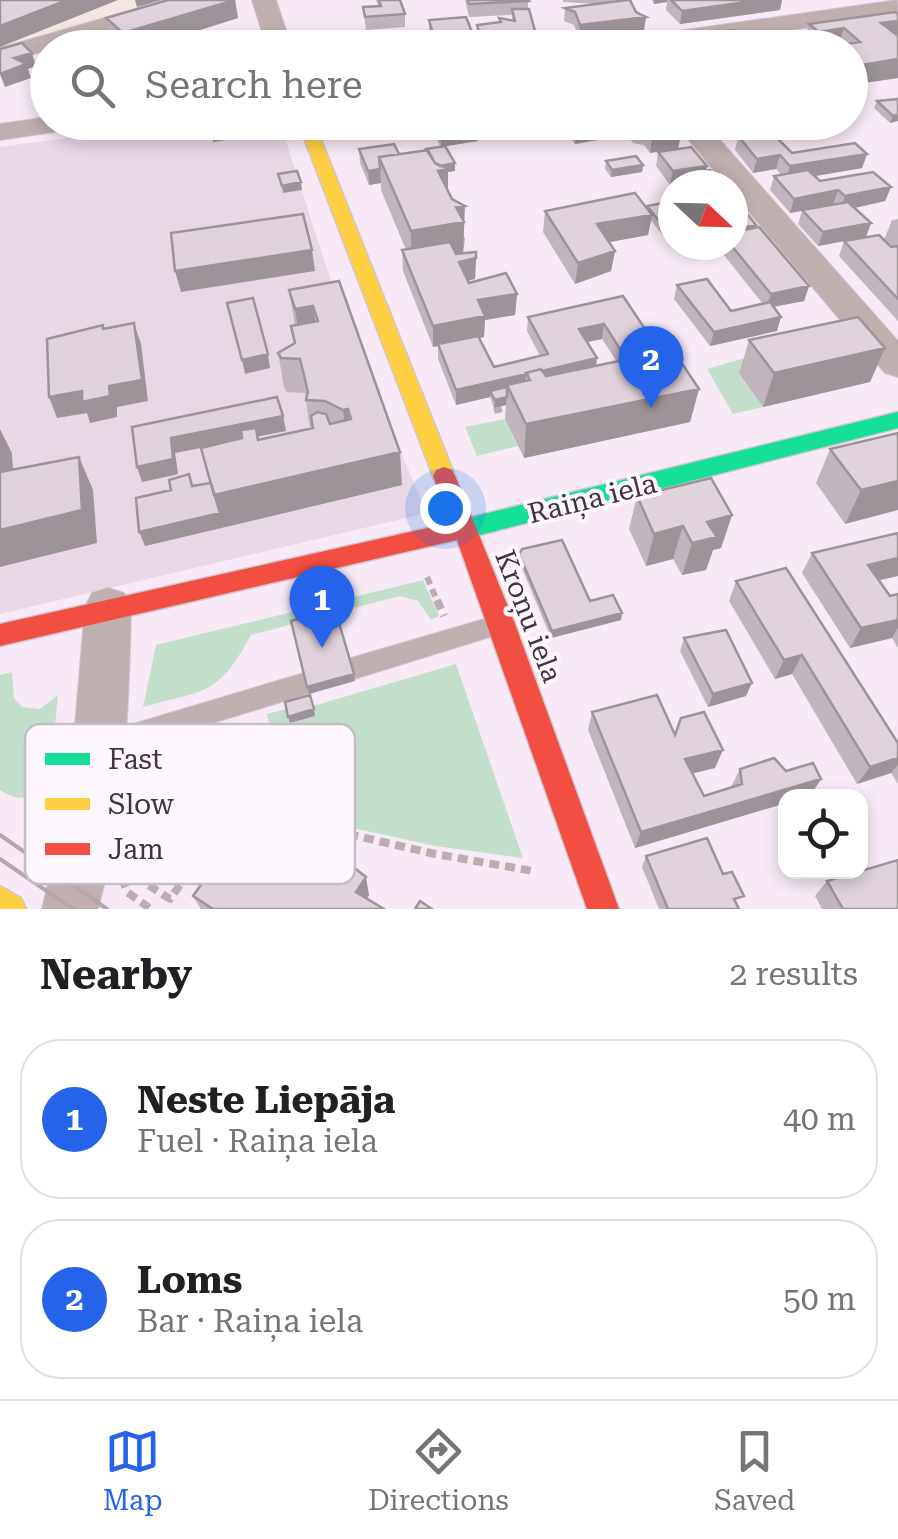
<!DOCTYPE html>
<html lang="en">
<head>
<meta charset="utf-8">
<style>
  :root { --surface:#fff; --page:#f2f2f2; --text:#202124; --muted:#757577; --line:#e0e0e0; --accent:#2563eb }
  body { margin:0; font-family:"Roboto Serif",serif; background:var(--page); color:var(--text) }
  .controls { position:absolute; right:30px; bottom:30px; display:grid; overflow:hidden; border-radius:20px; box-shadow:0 5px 15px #0003 }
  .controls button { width:90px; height:90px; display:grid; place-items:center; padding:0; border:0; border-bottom:2px solid var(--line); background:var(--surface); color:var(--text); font:50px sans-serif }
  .compass { position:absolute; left:658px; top:170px; width:90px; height:90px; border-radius:50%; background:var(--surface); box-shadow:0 5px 15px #0003; rotate:112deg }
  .you { position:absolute; left:445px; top:508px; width:35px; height:35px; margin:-25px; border:8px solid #fff; border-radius:50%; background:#1a73e8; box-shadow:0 0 0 15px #1a73e833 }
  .badge { display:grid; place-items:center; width:65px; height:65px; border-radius:50%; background:var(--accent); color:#fff; font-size:32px; font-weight:700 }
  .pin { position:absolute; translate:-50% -82px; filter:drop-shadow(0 2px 5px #0008) }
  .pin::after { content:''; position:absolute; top:52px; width:35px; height:30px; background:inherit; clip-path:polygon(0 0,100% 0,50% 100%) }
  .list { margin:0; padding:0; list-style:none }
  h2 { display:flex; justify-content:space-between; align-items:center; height:130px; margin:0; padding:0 40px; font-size:42px }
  h2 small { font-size:32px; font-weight:400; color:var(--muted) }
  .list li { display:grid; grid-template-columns:65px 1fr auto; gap:30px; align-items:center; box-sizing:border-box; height:160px; margin:0 20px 20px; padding:0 20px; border:2px solid var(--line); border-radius:40px }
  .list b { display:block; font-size:38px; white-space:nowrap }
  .list p { margin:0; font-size:32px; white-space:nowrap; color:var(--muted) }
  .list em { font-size:32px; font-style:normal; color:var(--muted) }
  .icon { flex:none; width:55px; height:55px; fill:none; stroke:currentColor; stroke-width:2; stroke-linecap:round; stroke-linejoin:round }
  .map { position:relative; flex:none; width:898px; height:909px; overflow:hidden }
  .search { position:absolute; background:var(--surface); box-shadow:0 5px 15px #0003; left:30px; right:30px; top:30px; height:110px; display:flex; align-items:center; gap:25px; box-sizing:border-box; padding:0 35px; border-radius:55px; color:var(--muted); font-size:38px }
  .sheet { height:490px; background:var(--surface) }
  nav { display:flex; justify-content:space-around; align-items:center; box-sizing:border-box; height:140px; border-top:2px solid var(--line); background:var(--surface); font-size:28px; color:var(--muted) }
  nav a { display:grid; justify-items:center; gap:5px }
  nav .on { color:var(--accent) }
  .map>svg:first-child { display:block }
  .commercial { fill:#e8d8e6 }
  .industrial { fill:#f3e5e0 }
  .green { fill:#c3dfcc }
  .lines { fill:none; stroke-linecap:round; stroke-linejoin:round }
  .lane-casing { stroke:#d1c6d1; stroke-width:2 }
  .street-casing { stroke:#d1c6d1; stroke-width:2 }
  .fast-casing { stroke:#d1c6d1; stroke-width:3 }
  .slow-casing { stroke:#d1c6d1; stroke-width:3 }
  .jam-casing { stroke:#d1c6d1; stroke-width:3 }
  .path-far2 { stroke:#bcaeb0; stroke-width:4; stroke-dasharray:5 4; stroke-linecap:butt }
  .path-far1 { stroke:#bcaeb0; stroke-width:6; stroke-dasharray:8 5; stroke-linecap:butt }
  .path { stroke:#bcaeb0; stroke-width:8; stroke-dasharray:10 6; stroke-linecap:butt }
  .lane { fill:#c0afaf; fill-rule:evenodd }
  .street { fill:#c0afaf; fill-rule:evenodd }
  .fast { fill:#16e098; fill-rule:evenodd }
  .slow { fill:#ffcf43; fill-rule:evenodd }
  .jam { fill:#f24e42; fill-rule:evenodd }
  .tram { stroke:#b4a7aa; stroke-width:4 }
  .wall { fill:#c1b5bd; fill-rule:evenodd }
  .shaded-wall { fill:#9d949a }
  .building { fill:#e0d3dc; stroke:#9d949a; stroke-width:2.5 }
  .labels { text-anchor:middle; stroke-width:8; stroke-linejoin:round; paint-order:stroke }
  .street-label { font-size:28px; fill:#3f343f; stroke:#fef8fe }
  .key { fill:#fef8fe; stroke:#c5bdc5; stroke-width:2.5 }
  .key-label { font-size:28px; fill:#3f343f }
</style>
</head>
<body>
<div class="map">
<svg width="898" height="909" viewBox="0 0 898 909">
  <rect width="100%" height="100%" fill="#f7eaf6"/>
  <path class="commercial" d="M178,123h102l62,192 85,198 -427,101v-467z"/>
  <path class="industrial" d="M0,0h168l-168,48z"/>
  <path class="green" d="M762,353l-23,22 24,32 -30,7 -26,-45z
    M505,419l13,27 -41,10 -12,-29z
    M423,580l16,36 -8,4 -13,-19 -18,-5 -149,39c-34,62 -44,54 -108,72l13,-62z
    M456,664l67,194 -88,-12 -191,-42 47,-65 -21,-11 -3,-14 19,-5 29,7 -2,-10z
    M12,672l2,26 8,9 18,2 18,-14c-4,32 -4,131 -58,95v-115z
    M252,734l20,13 -87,123 -17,15 -21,-10 -23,-21 10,-73 9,-16z"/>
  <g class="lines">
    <defs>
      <path id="lane" d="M498,615l8,3 4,7 -4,7 -155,48 -8,-3 -4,-8 4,-8 8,-3z
        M307,672l9,3 3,8 -3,8 -9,3 -204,63 -9,-4 -4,-8 4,-8 9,-4z"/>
      <path id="street" d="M167,0h37l-4,5 -200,59v-16z
        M252,0h24l16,48h-25z
        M897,0l1,14 -228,34h-67l12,-8z
        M48,117v5h34l-14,8 -68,10v-16z
        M674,122h30l194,219v36l-13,-4 -152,-180v-8h-7z
        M108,588l16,5 7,14c-2,103 -6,202 -33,302h-56l27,-112 16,-190 7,-14z"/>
      <path id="fast" d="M898,412v16l-434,111 -8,-3 -4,-7 4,-7 8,-3z"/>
      <path id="slow" d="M298,122h16l141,354 -3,6h-16l-3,-6z
        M0,886l21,12 5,11h-26z"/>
      <path id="jam" d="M444,467l8,3 3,6 60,148 104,285h-32l-130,-369 -457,106v-22l450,-101 -17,-47 3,-6z"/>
    </defs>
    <use href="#lane" class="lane-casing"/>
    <use href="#street" class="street-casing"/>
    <use href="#fast" class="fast-casing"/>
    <use href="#slow" class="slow-casing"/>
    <use href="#jam" class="jam-casing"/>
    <path class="path-far2" d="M566,48l24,-4
      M95,125l23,-3
      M609,127l33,-5"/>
    <path class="path-far1" d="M494,411l17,-4
      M427,577l11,26"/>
    <path class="path" d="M437,600l7,16
      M259,726l22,16 -46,66 200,46 98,17
      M122,868l48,31 65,-91
      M122,878l5,14 24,17"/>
    <use href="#lane" class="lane"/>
    <use href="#street" class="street"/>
    <use href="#fast" class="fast"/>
    <use href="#slow" class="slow"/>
    <use href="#jam" class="jam"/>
    <path class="tram" d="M0,835l107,74
      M0,859l73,50"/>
  </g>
  <path class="wall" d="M235,0l3,18 -96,30h-19l-12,-12 -5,-18z
    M376,0h24l5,14v13l-39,3 -3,-23 15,-1z
    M465,0h63v9l6,35 -25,4h-30l-2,-10v-13l22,-2v-5l13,2v-5l-43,2z
    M563,0h56l27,17 -2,13 -65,8 -5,-13 -10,-4 1,-13 31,-4 -33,-2z
    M652,0h130l-2,10 -100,14 -14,-14 1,-8 -13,2z
    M895,12l3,66 -48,7v-37h-41l-5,-5 5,-19z
    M429,20l45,17v11h-41l-4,-15z
    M667,39l85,9h-86z
    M898,99v22l-8,2 -16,-15 3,-7z
    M386,122h26l4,15 -21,3z
    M630,122h41l-21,31 -6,-8 -11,-2 -5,-7z
    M710,122h115l-2,6 -47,9 16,16 75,1 -5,14 -47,8 5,5 71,6 -6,14 -30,7 16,15 -5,14 -48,9 -20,-22 4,-13 -12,2 -20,-23 4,-14 7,-1 -5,-6 -23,4 -18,-23 3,-14 14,-2 -1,-1 -29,5z
    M570,129l45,1 -1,7 -39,7 -6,-8z
    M436,131l42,10 -33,5 10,25 -7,1v19l17,48 -2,14 13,-1 -1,27 -7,2 1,2 48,11 -2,21 -30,5 -1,17 -5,1 15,29 46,-11 -13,-25 1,-14 95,-21 32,48 -2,10 46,35 -9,33 -166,36 -19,-39 1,-14 -12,3 -4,-11 -34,8 -18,-46v-13l-5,1 -30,-76 -1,-21h4l-25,-60v-7l-12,2 -9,-22 -1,-14 40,5 27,-4 14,-4 -4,-8zM602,339l15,23 -21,4 1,-8 -10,-16z
    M658,152l49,14 -1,4 17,15 -44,-1 -9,1 -14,-19z
    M606,161l37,4 -1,7 -31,5 -6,-8z
    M673,201v33l-10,2 -12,-16 -3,15 -39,7 6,9 -4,20 -36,13 -32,-52 2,-21 102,-3v-2z
    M898,219v102l-59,-65 5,-15 40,-1 8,-20z
    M756,225v3l53,58 -5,15 -30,6 3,24 -67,15 -36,-47 3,-14 54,26 32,-7 -44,-55 1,-4h13z
    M339,281l63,204 -257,61 26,-56 18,-16 4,12 18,-3 1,-38 -37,8 3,21 -36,8 -10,-55 151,-11 3,15 -28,5v4l52,-11 -5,-36 -18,-1 -3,-5 -6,-34 16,-9 -3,-18 4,-1 -6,-35z
    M749,340l136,8 -15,34 -107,25 -24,-33z
    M898,433l-53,91 -29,-41 14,-34z
    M637,496l95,19 -11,33 -8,2 -7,20 -24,5 -9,-16 -27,7 -17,-37z
    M898,533v43l-19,4 11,16 8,-2v54l-6,-10 -42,10 -48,-75 10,-20z
    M519,554l71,47 32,12 -1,7 -70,18 -32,-77z
    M736,581l162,162v41l-7,-11 -34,11 -65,-110 -17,5 -46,-78z
    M684,638l62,58 -38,11 -28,-56z
    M592,712l83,23 40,33 -23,5 12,23 27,-9 9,-18 46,2 35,8 -11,17h-24v7l-151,45 -47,-118z
    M293,831l20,7h27l3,21 26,36 -2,3 17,11h-183l-8,-13z
    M646,856l93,53h-80l-17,-42z
    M827,881l71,28h-76l-7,-13z"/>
  <path class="shaded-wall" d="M67,0h51l-118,47v-21z
    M135,0h27l-25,7z
    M235,0l3,18 -96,30h-15l-4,-15z
    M654,0h13v2l-13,2z
    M760,0h22l-2,10 -100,14 2,-13z
    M646,17l-2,13 -65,8 1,-13z
    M898,21v18l-17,-16z
    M844,28l-6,19 -23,1 4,-16z
    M535,31l-1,13 -25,4h-29l1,-10z
    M32,53l4,13 -8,3 3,9 -26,9 -5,-13 14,-16z
    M898,59v19l-48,7v-18z
    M898,115v6l-8,2 3,-7z
    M251,122h31l1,10 -70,10 -2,-14z
    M734,122h20l-3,11 -29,5 3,-14z
    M781,122h44l-2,6 -65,12 3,-14z
    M416,130v7l-21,3 -1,-7z
    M615,130l-1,7 -39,7v-7z
    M478,134v7l-37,6v-7z
    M681,135l-3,14 -28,4 2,-14z
    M867,154l-5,14 -76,13 4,-15z
    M780,155l-4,14 -23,4 4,-14z
    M455,163v8l-7,1v30l-12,-35z
    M643,165l-1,7 -31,5 1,-7z
    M707,166l-3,14 -23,-5 -2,9 -9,1 3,-14z
    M380,169l1,14 -12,2 -1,-14z
    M301,182l1,8 -19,3 -1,-7z
    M891,187l-6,14 -45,10 5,-15z
    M838,190l-5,15 -43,8 4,-14z
    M465,206l-2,50 -51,9 -1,-34 45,-24z
    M652,215l-4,20 -54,10 3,-21z
    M871,223l-5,14 -48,9 5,-14z
    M756,225l-4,14 -19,4v-14z
    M673,227v7l-10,2 2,-8z
    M312,250l3,21 -134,21 -6,-21z
    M615,251l-4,20 -36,13 3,-21z
    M476,258l-1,21 -16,3v-20z
    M809,286l-5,15 -38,7 5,-14z
    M517,294l-2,21 -30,5 -1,17 -51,10v-21l45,-26z
    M313,306l5,34 -18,3 -5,-34z
    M781,317l-4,14 -67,15 4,-14z
    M134,323l7,21 7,57 -31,6v10l-27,6 -3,-10 -30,5 -8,-21 60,-11z
    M604,324l-2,15 -25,5 2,-15z
    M655,344l-3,15 -32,7 2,-14z
    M885,348l-15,34 -107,25 11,-34z
    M268,354l2,14 -25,6 -3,-14z
    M597,358l-2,15 -65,7 -3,-6z
    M526,375l-2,14 -17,-4v8l-17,-2v6l-34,8v-15z
    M699,389l-9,33 -166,36 2,-34z
    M507,397l-1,8 -12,3 1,-8z
    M348,409l4,33 -5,2 -4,-34z
    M283,416l3,15 -111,22 3,21 -36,8 -5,-15 34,-29z
    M0,429l12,24 3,53 -15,-30z
    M400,452l2,33 -257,61 -6,-14 75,-37z
    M79,457l14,33 4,53 -97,24v-37z
    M898,481v29l-53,14 16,-34z
    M732,515l-11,33 -8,2 -7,20 -24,5 10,-32 15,-21z
    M683,526l-10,33 -27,7 8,-32z
    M898,558v18l-41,9 11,-20z
    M622,613l-1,7 -70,18 1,-7z
    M898,620v8l-6,10 -42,10 11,-20z
    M802,655l-10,19 -17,5 9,-19z
    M354,674l1,7 -46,13 -2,-7z
    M752,683l-6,13 -38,11 5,-13z
    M314,709l1,7 -25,7 -2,-6z
    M723,750l-8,18 -37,9 7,-18z
    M898,758v7l-7,8 -34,11 13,-17z
    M821,779l-11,17h-24v7l-151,45 6,-16z
    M340,838l4,19 -6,13 -5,-19z
    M366,877l3,18 -8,14 -5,-17z"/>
  <path class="building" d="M0,0h67l-67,26z
    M168,0h67l-112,33 -17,-15z
    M379,0h21l5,14 -40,3 -2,-10 18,-1z
    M468,0h60l1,1 -60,3z
    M627,0h3l6,12 10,5 -66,8 -5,-13 -10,-4z
    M671,0h89l-78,11z
    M512,9h17l6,22 -54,7 -4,-13 24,-3 -2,-4 16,3z
    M895,12l3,2v7l-17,2 17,13v23l-48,8v-19h-30l40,-6 -16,-14 -25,4 -10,-8z
    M466,17l8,20 -39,3 -6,-20z
    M734,30l6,6h-5l17,12h-73l-12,-9z
    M255,37l4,11h-90z
    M22,43l10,10 -18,5 12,6 -26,10v-25z
    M898,99v16l-5,1 -16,-15z
    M209,122h42l-40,6z
    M390,122h22l4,8 -22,3z
    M630,122h41l10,13 -29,4 -6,-8 -11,-2z
    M758,122h23l-20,4z
    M609,123l6,7 -40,7 -5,-8z
    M473,125l5,9 -37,6 -5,-9z
    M771,132l21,21 63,-10 12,11 -77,12 -10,-11 -23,4 -19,-23z
    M394,144l5,10 -20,3 1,12 -12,2 -9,-22z
    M445,146l10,17 -15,3 -5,-3 -9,-14z
    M691,147l16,19 -34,5 -15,-19z
    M428,150l7,13 13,6 -10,2 14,28 13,7 -9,1 8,15 -53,9 -32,-74z
    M636,156l7,9 -31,5 -6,-9z
    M710,170l13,15h-34l-8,-10z
    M808,170l12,11 53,-9 18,15 -46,9 -7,-6 -44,9 -20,-23z
    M297,171l4,11 -19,4 -4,-12z
    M635,193l17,22 -55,9 18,27 -37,12 -33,-52z
    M733,198h1l22,27 -23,4z
    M673,201v26l-8,1 -18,-22z
    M848,202l23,21 -48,9 -21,-22z
    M303,214l9,36 -137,21 -4,-38z
    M759,227l50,59 -38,8 -40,-49h2v-13z
    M879,235l12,12 7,-1v53l-54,-58z
    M450,242l6,12 20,-2v6l-17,4 10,21 37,-10 11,21 -39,6 7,16 -52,10 -31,-76z
    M707,279l24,32 39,-9 11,15 -67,15 -37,-47z
    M339,281l61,171 -186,43 -13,-47 41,-10 -1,-8 15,-2 2,12 55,-12 -2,-12 6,-4 9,2 4,10 21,-5 -3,-10 -5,1 -18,-9 -19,-1 2,-8 -8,-33 -19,-1 -3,-5 17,-10 -4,-17 27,-5 -5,-15 -18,3 -6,-19z
    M623,296l32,48 -33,8 -18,-28 -25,5 18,29 -55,13 -1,-2 -15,4 1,1 -71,16 -18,-46 40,-8 16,31 54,-13 -20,-37z
    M253,298l15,56 -26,6 -15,-57z
    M858,317l27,31 -111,25 -25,-33z
    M134,323l8,57 -33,6 1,10 -28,6v-11l-33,6 -2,-58 56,-14v4z
    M673,350l26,39 -173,35 -19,-39 23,-5 -4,-7 15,-4 5,7z
    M507,387v10l-12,3 -5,-9z
    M277,397l6,19 -112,22 2,21 -36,8 -5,-40z
    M898,433v48l-37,9 -31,-41z
    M79,457l3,53 -82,20v-58z
    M189,474l3,12 19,-3 9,30 -81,19 -3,-34 35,-8 -2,-10z
    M711,478l21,37 -25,7 10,15 -25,6 -9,-17 -29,8 -17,-38z
    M898,533v25l-30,7 22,31 8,-2v26l-37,8 -49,-75z
    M562,540l28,61 23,-6 9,18 -70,18 -33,-77 3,-5z
    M786,568l112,175v15l-28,9 -68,-112 -18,5 -48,-79z
    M335,609l19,65 -47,13 -16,-66z
    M726,630l26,53 -39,11 -29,-56z
    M310,695l4,14 -26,8 -3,-15z
    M657,695l18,40 6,-17 23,-6 19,38 -38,9 19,37 38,-12 -2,-15 34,-11 12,13 27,-8 8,16 -180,53 -49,-120z
    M255,808l38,23 3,-3 17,10 9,-12h12l6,12 -7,13 33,26 -10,15 28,17h-171l-20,-13z
    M707,838l16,36 9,-2 12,24 -10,3 5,10h-71l-22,-53z
    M898,860v49h-55l-16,-28z
    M420,901l12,8h-17z"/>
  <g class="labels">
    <g class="street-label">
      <text transform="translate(592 498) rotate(-14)" y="10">Raiņa iela</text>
      <text transform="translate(529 616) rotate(69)" y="10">Kroņu iela</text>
    </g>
  </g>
  <rect x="25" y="724" width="330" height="160" rx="15" class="key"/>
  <rect x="45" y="753" width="45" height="12" fill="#16e098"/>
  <rect x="45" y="798" width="45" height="12" fill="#ffcf43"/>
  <rect x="45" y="843" width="45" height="12" fill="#f24e42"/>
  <g class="key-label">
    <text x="108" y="769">Fast</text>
    <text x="108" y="814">Slow</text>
    <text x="108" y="859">Jam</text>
  </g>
</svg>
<div class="controls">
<button><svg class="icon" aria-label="locate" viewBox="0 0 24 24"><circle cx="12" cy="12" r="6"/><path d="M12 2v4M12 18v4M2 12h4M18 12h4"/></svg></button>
</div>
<svg class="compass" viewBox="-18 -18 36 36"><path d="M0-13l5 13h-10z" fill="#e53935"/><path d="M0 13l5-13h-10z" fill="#757577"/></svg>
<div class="you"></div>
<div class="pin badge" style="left:322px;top:648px">1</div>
<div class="pin badge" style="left:651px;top:408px">2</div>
<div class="search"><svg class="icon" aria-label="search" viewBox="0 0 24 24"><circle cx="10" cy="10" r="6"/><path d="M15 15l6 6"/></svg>Search here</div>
</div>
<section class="sheet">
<h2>Nearby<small>2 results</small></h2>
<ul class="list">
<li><span class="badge">1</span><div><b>Neste Liepāja</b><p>Fuel · Raiņa iela</p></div><em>40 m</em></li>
<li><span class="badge">2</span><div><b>Loms</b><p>Bar · Raiņa iela</p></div><em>50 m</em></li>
</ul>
</section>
<nav>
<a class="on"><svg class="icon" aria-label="map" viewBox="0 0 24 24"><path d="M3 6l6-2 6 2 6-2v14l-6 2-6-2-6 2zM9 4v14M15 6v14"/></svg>Map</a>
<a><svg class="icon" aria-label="directions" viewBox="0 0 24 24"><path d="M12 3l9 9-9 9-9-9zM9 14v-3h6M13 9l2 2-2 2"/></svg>Directions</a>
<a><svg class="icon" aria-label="saved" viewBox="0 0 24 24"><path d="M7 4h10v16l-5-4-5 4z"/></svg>Saved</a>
</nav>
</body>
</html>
